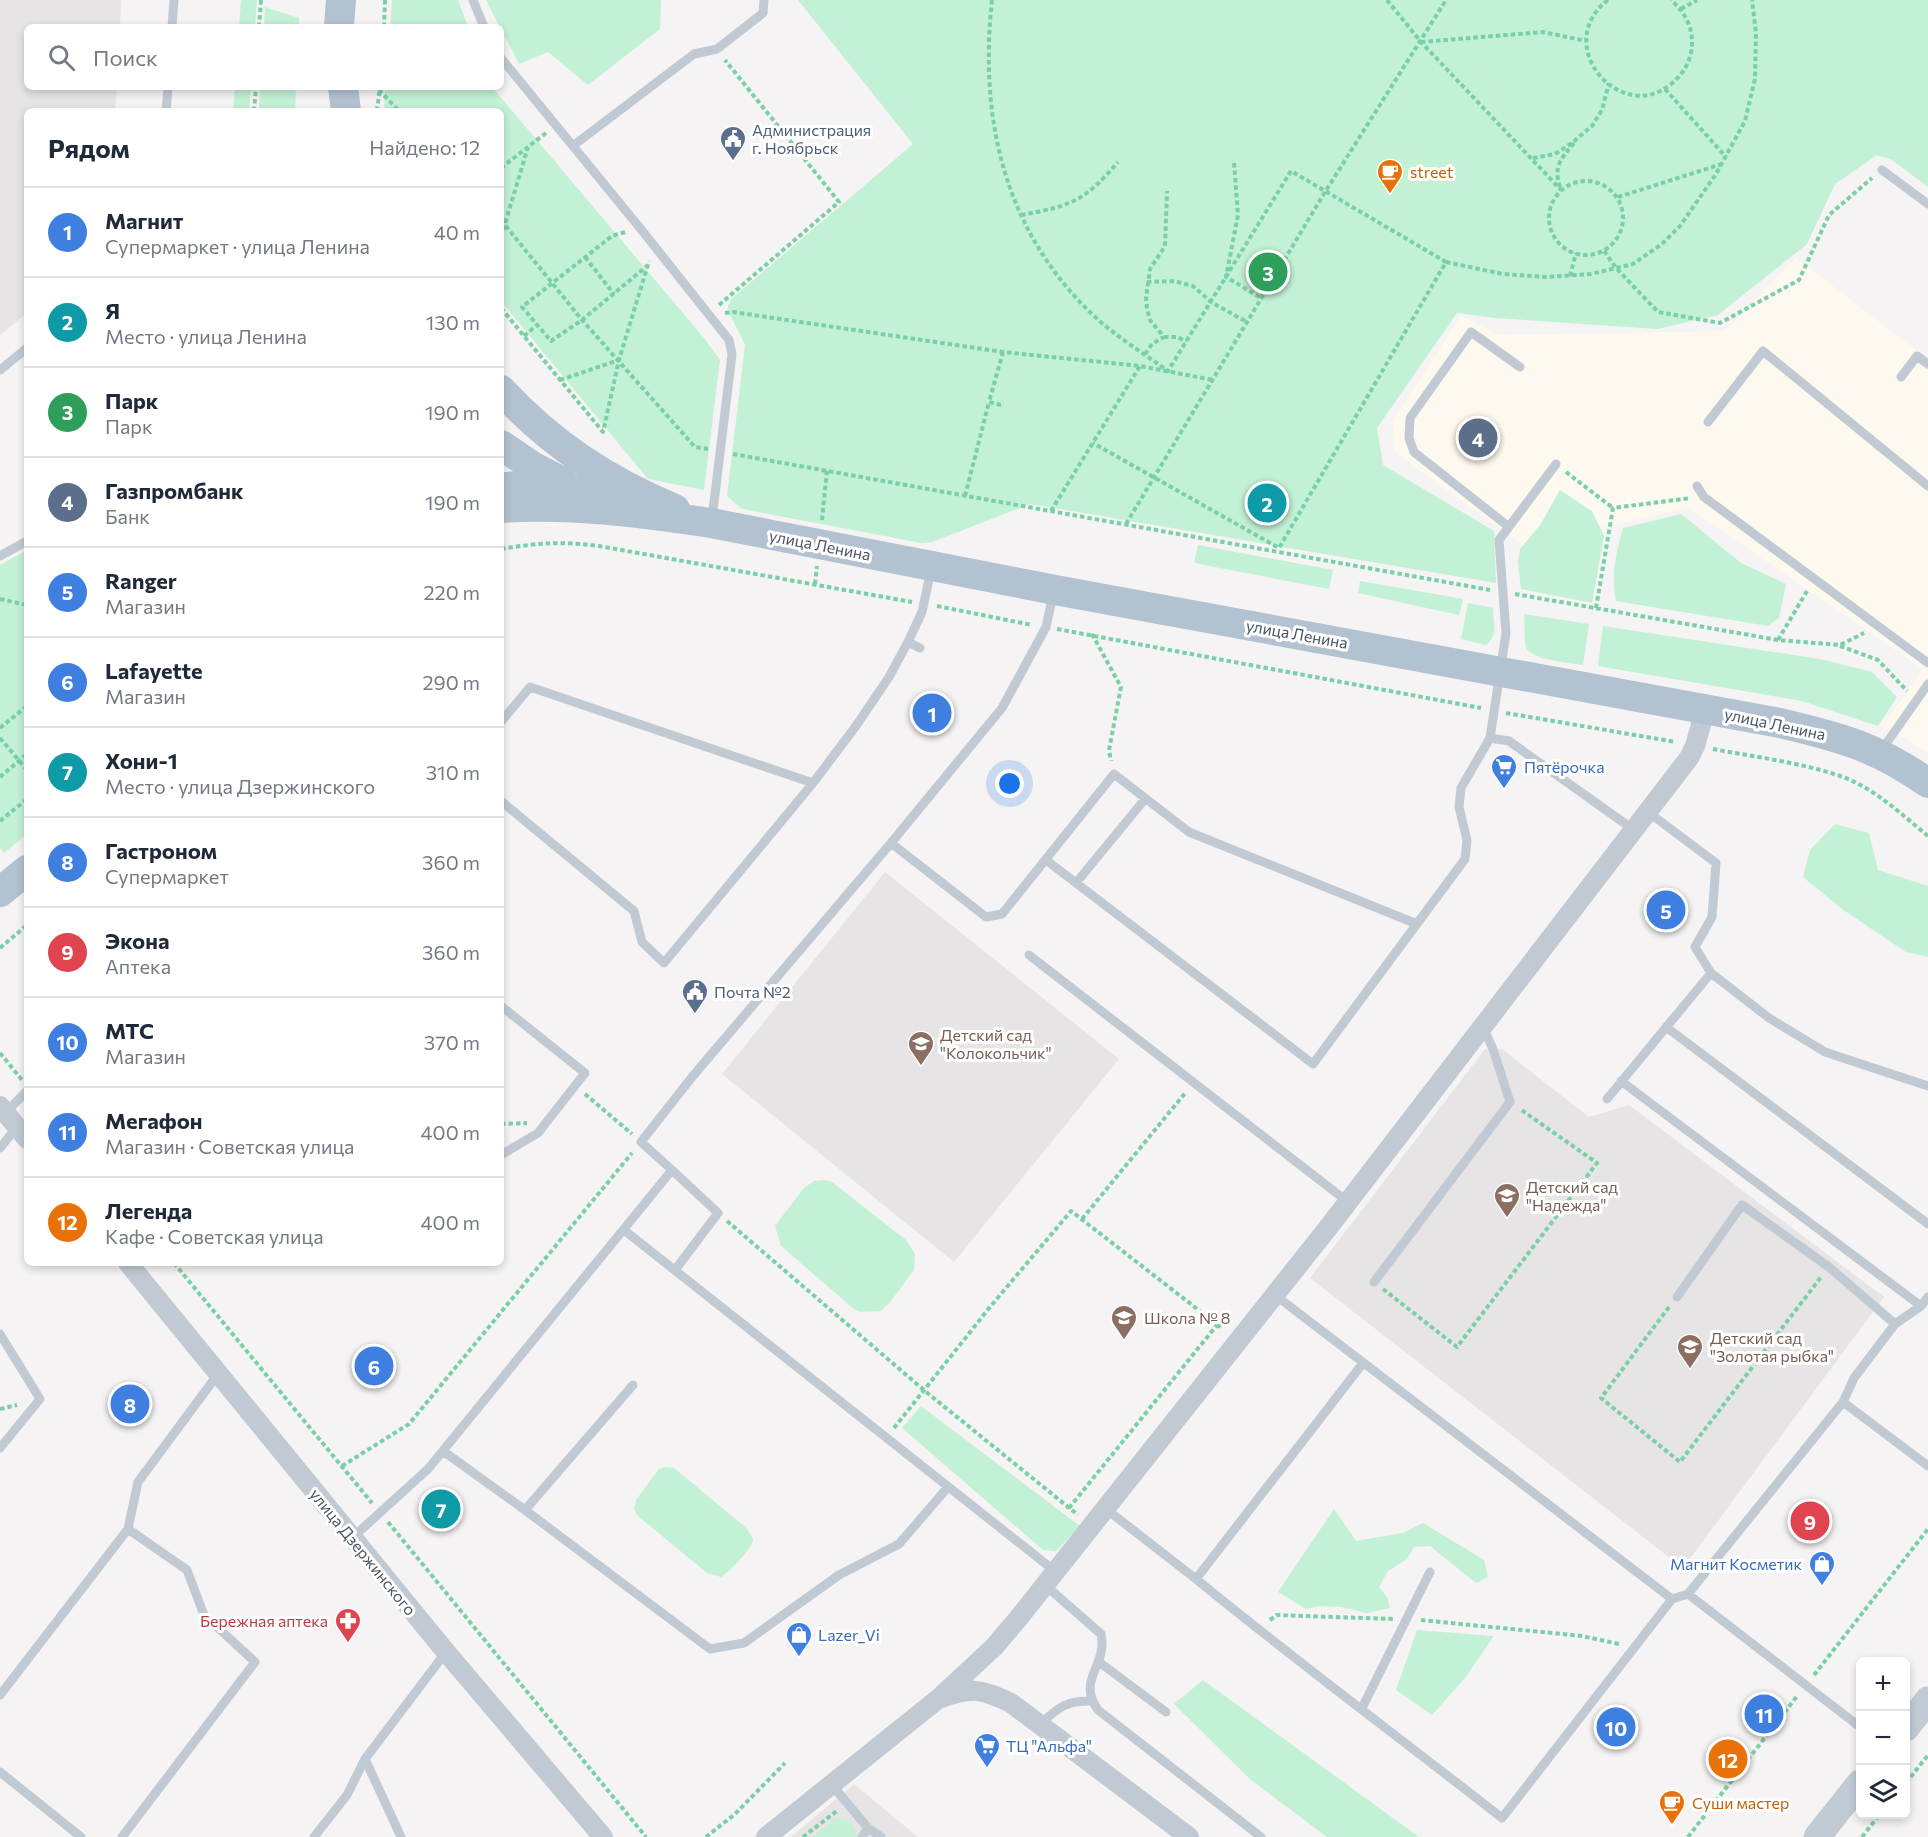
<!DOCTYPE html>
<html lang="ru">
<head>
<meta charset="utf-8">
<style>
  :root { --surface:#fff; --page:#f6f6f7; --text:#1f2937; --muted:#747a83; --line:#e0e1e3; --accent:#d93025 }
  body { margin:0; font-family:Commissioner,sans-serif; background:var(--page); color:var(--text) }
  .controls { position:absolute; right:18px; bottom:18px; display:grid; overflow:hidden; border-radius:9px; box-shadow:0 3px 9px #0003 }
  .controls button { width:54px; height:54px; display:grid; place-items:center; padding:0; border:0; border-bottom:2px solid var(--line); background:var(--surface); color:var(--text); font:30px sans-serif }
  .you { position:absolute; left:1010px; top:784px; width:21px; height:21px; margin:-15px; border:4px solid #fff; border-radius:50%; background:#1a73e8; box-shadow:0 0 0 9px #1a73e833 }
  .badge { display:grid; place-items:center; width:39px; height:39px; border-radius:50%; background:var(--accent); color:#fff; font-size:20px; font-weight:700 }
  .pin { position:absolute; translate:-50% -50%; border:3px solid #fff; box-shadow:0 2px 6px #0006 }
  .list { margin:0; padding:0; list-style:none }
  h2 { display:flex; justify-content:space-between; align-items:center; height:78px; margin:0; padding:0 24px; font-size:26px }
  h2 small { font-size:20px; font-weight:400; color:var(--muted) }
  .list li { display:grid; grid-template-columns:39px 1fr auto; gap:18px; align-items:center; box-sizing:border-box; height:90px; padding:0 24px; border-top:2px solid var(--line) }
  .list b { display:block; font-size:22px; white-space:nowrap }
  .list p { margin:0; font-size:20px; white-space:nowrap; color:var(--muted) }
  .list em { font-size:20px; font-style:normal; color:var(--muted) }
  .icon { flex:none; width:33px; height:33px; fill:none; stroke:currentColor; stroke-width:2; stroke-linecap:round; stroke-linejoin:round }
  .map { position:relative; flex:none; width:1928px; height:1837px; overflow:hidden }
  .search { position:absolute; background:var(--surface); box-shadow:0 3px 9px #0003; left:24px; top:24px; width:480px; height:66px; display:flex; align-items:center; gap:15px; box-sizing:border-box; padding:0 21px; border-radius:9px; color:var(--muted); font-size:22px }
  .panel { position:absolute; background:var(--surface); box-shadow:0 3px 9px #0003; left:24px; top:108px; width:480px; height:1158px; border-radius:9px }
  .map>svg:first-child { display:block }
  .commercial { fill:#fdf9ef }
  .education { fill:#e6e4e5 }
  .green { fill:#c3f1d5 }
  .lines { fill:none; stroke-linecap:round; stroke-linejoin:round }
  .path { stroke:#7ad0a6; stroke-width:4; stroke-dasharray:4.5 3; stroke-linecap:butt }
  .service { stroke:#c1cad2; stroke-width:9 }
  .minor { stroke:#c1cad2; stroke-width:20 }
  .secondary { stroke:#c1cbd6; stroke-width:27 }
  .primary { stroke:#b3c2d1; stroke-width:30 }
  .labels { text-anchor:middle; stroke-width:6; stroke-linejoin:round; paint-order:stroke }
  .service-label { font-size:16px; fill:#4e5e75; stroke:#fff; text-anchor:start }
  .food-label { font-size:16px; fill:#c56008; stroke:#fff; text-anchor:start }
  .street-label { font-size:16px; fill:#4a5661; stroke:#fff }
  .shop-label { font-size:16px; fill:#366cbe; stroke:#fff; text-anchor:start }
  .education-label { font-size:16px; fill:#785e54; stroke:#fff; text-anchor:start }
  .health-label { font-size:16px; fill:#be3a42; stroke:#fff; text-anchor:end }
</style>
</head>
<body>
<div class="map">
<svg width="1928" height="1837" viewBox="0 0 1928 1837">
  <rect width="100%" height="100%" fill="#f5f3f3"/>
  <path class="commercial" d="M1796,258l132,101v394l-45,-27 40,-57 -236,-162 -162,40 -130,-95 -2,-32 68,-104 39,19 225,-4z"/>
  <path class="education" d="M0,0h121l-1,27h-93v60h90l-2,24h-88v202l-27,22z
    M885,872l234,187 -165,203 -232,-188z
    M1485,1049h17l87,68 40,-12 255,192 -201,271 -373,-290z
    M854,1784l64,53h-127z"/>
  <path class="green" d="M241,0h16l-2,27h-16z
    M392,0h66l10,27h-78z
    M486,0h175l-1,29 -72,56 -40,-33 -29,12z
    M798,0h1130v187l-36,-27 -15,-5 -42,29 -28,60 -89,71 -61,14 -162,-11 -38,-5 -80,115 6,37 111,66 2,52 -466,-79 -98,38 -11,1 -179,-34 -15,-13 18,-151 -16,-32 -1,-7 3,-7 182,-155z
    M265,7l34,11v9h-35z
    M235,87h16l-2,24h-16z
    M260,87h36l-1,24h-36z
    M385,87h107l212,251 16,22 -16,130 -56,-11 -147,-178v-190h-117z
    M1560,490l32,21 12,25 -12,67 -71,-14 -3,-27 2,-13 20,-24z
    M1681,514l60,49 45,21 -7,34 -11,8 -152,-25c-5,-26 0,-49 7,-73z
    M1198,545l135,25 -4,19 -135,-26z
    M27,550v284l-23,19 -4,-5v-283z
    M1360,581l103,18 -4,16 -101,-22z
    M1468,603l25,5c0,14 6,26 -7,37l-25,-6z
    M1524,614l65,10 -6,41c-12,-2 -53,-5 -57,-18 -2,-10 -1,-23 -2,-33z
    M1603,626l217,33 52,13 25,25 -19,29 -76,-25 -204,-35z
    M1835,824l34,9 9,37 50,16v71l-22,-5 -64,-43 -39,-32 7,-27z
    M824,1180l8,2 74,58 9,14 -1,16 -23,31 -10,10 -20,1 -7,-3 -73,-63 -6,-20 29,-38 10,-7z
    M921,1406l159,120 -24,25 -13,-1 -141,-122z
    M666,1467l8,1 71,59c3,3 7,9 8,13 0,8 -25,33 -32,37l-14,-4 -69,-57 -4,-7 2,-9 23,-31z
    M1334,1509l22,32 47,-8 20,-10 61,37 4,17 -12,6 -46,-37 -16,1 -7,12 -19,12 -9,16 8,10 3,11 -23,5 -26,-6 -21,-1 -14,3 -28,-17z
    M1417,1630l77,6 -29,42 -33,37 -36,-25z
    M1203,1680l216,157h-92l-76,-57 -77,-76z
    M836,1818l15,3 6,16h-44z"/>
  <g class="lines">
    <path class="path" d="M992,0c-13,118 12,230 100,314 23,22 51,39 76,57l123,-200 155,91 -167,286 -186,-105
      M1387,0l34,42 140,148
      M1608,0c-58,45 13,126 63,84 10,-8 17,-18 20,-31 4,-22 -4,-39 -20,-53
      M1681,9l16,-9
      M259,27l2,-27
      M384,27l1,-27
      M1421,42l122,-10 43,9
      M1665,89l61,68
      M379,90l20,21
      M254,111l2,-24
      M377,111l3,-24
      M1533,158l22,-4 17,-11 20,-17 10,-16 7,-27
      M1234,163l4,52 -12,62 35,21
      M501,168l45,-35
      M1549 218a37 37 0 1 1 74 0a37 37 0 1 1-74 0Z
      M1560,187c-7,-21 1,-28 14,-44
      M1618,197l104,-33
      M1021,215c50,-9 64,-14 97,-53
      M501,220l81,100 113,127 13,2
      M625,232l-13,4 -90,71 29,34 31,-21 65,-54
      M501,237l27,-90
      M1604,251l12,17 42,44 62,11 79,-43 30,-65 43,-37
      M585,257l29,37
      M1446,262l57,12 44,3 44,-3 42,-10 29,-20 18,-18 36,-52 29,-53 10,-42 1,-46 -4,-33
      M1570,276l6,-23
      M1147,282l27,-1 19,5 18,16 36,20
      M719,305l120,-103 -114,-142
      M501,308l102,124 16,-72 30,-99
      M725,313l8,-1 270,40 137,14 73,14
      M524,336l13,-11
      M1164,337h14l8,5
      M1145,354l7,-10 12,-7 -14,-17 -3,-12 -1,-10 4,-29 15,-23 2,-55
      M560,380l59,-20
      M1001,405l-12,-3 14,-50
      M733,454l757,136
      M1566,472l47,36
      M965,496l24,-94
      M1051,511l89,-145
      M822,520l5,-50
      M1126,524l199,-332 121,-192
      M501,549c36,-6 61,-8 98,-3l313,56
      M815,584l2,-18
      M1515,594l263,46 62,5 24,-12
      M0,599l27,6
      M937,606l95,19
      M1596,608l17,-100 78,-10
      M1057,629l424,79
      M1092,634l29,53 -12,63 2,11
      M1778,640l29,-49
      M1840,646l38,14 29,31
      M1506,713l170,29
      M0,728l27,-22
      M0,738l27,32
      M1713,749c41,8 86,13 127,27 33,11 61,38 88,60
      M0,777l27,-23
      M0,821l27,-22
      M0,948l27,-23
      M0,1053l22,27
      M585,1094l47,40
      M501,1124l26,-1
      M1082,1219l104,-127
      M727,1221l198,170 153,124
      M174,1263l198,240
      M1383,1289l74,58 140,-184 -77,-54
      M1669,1307l-68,91 79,64 141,-185
      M0,1409l17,-4
      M894,1428l96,-121 81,-96 152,118
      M342,1466l67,-42 223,-271
      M1069,1508l148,-183
      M388,1522l258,315
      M1270,1620l7,-5 116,4
      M1421,1620l161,16 37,8
      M1814,1675l114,-146
      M1906,1783l22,-28
      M706,1837l29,-23 50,-51
      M803,1837l35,-27
      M1688,1837l110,-142
      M1862,1837l18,-23"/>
    <path class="service" d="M473,0l11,27
      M172,27l2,-27
      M501,58l139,170 89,112 3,14 -20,165
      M166,111l2,-24
      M574,145l120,-91 23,-5 46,-36 1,-13
      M1882,170l46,34
      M0,370l27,-22
      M1901,377l16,-21 11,8
      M1708,422l55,-71 165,135
      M1697,486l7,11 224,166
      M1509,527l-95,-75 -5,-14 1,-20 61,-86 49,35
      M0,556l27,-15
      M908,642l12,6
      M501,722l29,-35 283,96
      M1490,738l19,3 125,89
      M1881,751l47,-67
      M501,801l133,110 8,31 22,21 149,-180 43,-57 33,-49 19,-35 14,-30 9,-42
      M1648,812l68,51 -4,54 -17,30 16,26
      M891,843l95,74 16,-3 112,-140 75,58 228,92
      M1046,860l267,204 152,-205 2,-19 -8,-33 2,-19 29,-50 16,-105 -7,-93 57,-76
      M1076,883l69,-84
      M1029,955l319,247
      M501,1006l84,67 -47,60 -37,22
      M1666,1027l262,197
      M1621,1081l300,225
      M1607,1099l104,-126 58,45 56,34 103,34
      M5,1113l22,-22
      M0,1148l17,-21
      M672,1170l46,43 -43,57
      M624,1230l432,342
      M1374,1282l136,-180 -17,-53 -10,-22
      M1275,1295l397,304 16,-5 155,-192 11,-24 41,-54 26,-18 7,-9
      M1677,1297l65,-92 87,62 66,57
      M0,1334l40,65 -40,49
      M1843,1402l85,64
      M443,1451l82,59 185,139 34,-6 95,-68 60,-31 49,-57
      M1106,1509l90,70 167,-216
      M525,1510l108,-125
      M352,1538l76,-69 244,-299 -31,-28 51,-65 199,-234 111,-135 44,-81 7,-32
      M1196,1579c100,82 204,159 306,239l170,-219
      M1045,1585l56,49c7,32 -25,45 -3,76l163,127
      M1688,1594l172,133
      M1099,1662l67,50
      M0,1695l128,-166 10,-47 80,-108
      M1362,1708l68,-136
      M1040,1724c18,-16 26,-24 52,-23
      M365,1759l36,78
      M0,1772l81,65
      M832,1785l36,43
      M122,1837l133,-175 -51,-47 -17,-45 -59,-41
      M314,1837l33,-42 18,-36 81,-107
      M862,1837l6,-9 13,9"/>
    <path class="minor" d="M0,1106l27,33
      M128,1263l318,389 157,185
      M938,1699l56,-52 23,-27 314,-396 358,-466 6,-12 10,-36
      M766,1837l172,-138c33,-12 41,-11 73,4l178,134"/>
    <path class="secondary" d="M1906,1728l22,-28
      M1817,1837l43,-54"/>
    <path class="primary" d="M339,27l2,-27
      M343,87l3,24
      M501,390c50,54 106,91 174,119
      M501,445l31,21 31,16
      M501,488c37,-7 69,-2 104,10
      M501,508c70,-5 141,5 210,15l344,67 725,133c60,14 97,24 148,60
      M0,892l27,-22"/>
  </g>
  <defs>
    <symbol id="civic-pin" viewBox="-11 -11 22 30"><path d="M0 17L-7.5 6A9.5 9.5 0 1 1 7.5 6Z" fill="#5c6f8a" stroke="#fff"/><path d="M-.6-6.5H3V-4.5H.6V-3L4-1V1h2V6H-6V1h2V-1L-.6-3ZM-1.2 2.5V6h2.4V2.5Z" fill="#fff"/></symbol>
    <symbol id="cafe-pin" viewBox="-11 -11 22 30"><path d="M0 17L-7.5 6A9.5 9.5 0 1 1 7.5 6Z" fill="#e8710a" stroke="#fff"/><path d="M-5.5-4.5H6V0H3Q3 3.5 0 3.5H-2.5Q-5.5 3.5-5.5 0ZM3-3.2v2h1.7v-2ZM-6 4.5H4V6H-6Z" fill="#fff"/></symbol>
    <symbol id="supermarket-pin" viewBox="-11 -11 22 30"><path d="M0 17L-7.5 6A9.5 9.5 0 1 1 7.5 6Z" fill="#3f7fe0" stroke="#fff"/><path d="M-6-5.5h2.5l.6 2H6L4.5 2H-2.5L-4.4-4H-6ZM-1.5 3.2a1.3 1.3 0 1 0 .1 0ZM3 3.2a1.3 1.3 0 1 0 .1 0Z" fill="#fff"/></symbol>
    <symbol id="school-pin" viewBox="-11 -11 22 30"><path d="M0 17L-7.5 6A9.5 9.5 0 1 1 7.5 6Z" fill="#8d6e63" stroke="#fff"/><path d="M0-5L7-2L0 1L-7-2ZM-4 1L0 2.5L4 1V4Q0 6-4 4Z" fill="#fff"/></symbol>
    <symbol id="shop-pin" viewBox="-11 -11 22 30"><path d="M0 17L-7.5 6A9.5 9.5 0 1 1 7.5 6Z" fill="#3f7fe0" stroke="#fff"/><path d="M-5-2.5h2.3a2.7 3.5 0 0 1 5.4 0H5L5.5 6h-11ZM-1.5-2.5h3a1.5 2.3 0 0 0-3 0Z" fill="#fff"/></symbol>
    <symbol id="pharmacy-pin" viewBox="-11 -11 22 30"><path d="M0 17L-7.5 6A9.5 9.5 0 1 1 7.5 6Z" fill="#e0444e" stroke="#fff"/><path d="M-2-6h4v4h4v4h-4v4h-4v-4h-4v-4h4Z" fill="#fff"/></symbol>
  </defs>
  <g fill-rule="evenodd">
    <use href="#civic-pin" x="718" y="124" width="30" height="40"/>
    <use href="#cafe-pin" x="1375" y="157" width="30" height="40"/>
    <use href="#supermarket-pin" x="1489" y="752" width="30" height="40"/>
    <use href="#civic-pin" x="680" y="977" width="30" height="40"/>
    <use href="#school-pin" x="906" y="1029" width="30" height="40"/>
    <use href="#school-pin" x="1492" y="1181" width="30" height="40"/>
    <use href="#school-pin" x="1109" y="1303" width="30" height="40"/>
    <use href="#school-pin" x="1675" y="1332" width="30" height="40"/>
    <use href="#shop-pin" x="1807" y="1549" width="30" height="40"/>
    <use href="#pharmacy-pin" x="333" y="1606" width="30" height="40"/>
    <use href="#shop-pin" x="784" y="1620" width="30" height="40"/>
    <use href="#supermarket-pin" x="972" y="1731" width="30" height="40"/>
    <use href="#cafe-pin" x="1657" y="1788" width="30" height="40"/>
  </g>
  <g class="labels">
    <g class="service-label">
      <text x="752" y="136">Администрация<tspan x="752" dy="18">г. Ноябрьск</tspan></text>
      <text x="714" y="998">Почта №2</text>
    </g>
    <g class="food-label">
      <text x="1410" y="178">street</text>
      <text x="1692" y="1809">Суши мастер</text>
    </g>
    <g class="street-label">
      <text transform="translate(820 545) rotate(11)" y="6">улица Ленина</text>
      <text transform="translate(1297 634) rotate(10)" y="6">улица Ленина</text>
      <text transform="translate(1775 724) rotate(12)" y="6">улица Ленина</text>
      <text transform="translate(363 1552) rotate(51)" y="6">улица Дзержинского</text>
    </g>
    <g class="shop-label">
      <text x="1524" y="773">Пятёрочка</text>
      <text x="1802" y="1570" text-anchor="end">Магнит Косметик</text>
      <text x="818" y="1641">Lazer_Vi</text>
      <text x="1006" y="1752">ТЦ "Альфа"</text>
    </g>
    <g class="education-label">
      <text x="940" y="1041">Детский сад<tspan x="940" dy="18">"Колокольчик"</tspan></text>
      <text x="1526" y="1193">Детский сад<tspan x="1526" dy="18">"Надежда"</tspan></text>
      <text x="1144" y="1324">Школа № 8</text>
      <text x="1710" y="1344">Детский сад<tspan x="1710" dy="18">"Золотая рыбка"</tspan></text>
    </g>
    <g class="health-label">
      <text x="328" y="1627">Бережная аптека</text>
    </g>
  </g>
</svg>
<div class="controls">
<button>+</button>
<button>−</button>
<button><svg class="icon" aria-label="layers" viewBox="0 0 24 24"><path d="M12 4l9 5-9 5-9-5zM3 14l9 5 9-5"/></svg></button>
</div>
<div class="you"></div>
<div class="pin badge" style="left:932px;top:713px;background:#3f7fe0">1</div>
<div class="pin badge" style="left:1267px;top:503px;background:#0f9aa8">2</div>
<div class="pin badge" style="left:1268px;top:272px;background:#2e9e5b">3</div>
<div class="pin badge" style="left:1478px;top:438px;background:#5c6f8a">4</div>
<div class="pin badge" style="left:1666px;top:910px;background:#3f7fe0">5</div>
<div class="pin badge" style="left:374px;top:1366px;background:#3f7fe0">6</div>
<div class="pin badge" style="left:441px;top:1509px;background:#0f9aa8">7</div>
<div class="pin badge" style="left:130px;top:1404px;background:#3f7fe0">8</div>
<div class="pin badge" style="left:1810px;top:1521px;background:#e0444e">9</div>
<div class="pin badge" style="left:1616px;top:1727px;background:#3f7fe0">10</div>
<div class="pin badge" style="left:1764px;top:1714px;background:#3f7fe0">11</div>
<div class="pin badge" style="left:1728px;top:1759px;background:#e8710a">12</div>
<div class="search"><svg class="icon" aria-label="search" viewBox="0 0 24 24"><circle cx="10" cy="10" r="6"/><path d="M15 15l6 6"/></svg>Поиск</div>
<section class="panel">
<h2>Рядом<small>Найдено: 12</small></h2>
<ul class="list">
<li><span class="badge" style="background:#3f7fe0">1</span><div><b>Магнит</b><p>Супермаркет · улица Ленина</p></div><em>40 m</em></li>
<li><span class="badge" style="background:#0f9aa8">2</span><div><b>Я</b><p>Место · улица Ленина</p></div><em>130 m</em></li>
<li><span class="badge" style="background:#2e9e5b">3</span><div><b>Парк</b><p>Парк</p></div><em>190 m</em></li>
<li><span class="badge" style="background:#5c6f8a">4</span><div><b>Газпромбанк</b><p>Банк</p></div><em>190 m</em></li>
<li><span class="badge" style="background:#3f7fe0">5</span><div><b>Ranger</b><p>Магазин</p></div><em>220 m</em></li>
<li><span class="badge" style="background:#3f7fe0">6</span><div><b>Lafayette</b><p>Магазин</p></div><em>290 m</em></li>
<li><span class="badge" style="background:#0f9aa8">7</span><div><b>Хони-1</b><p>Место · улица Дзержинского</p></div><em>310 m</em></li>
<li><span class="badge" style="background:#3f7fe0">8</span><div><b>Гастроном</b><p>Супермаркет</p></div><em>360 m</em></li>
<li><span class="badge" style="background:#e0444e">9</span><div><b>Экона</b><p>Аптека</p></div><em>360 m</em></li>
<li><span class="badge" style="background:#3f7fe0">10</span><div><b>МТС</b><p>Магазин</p></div><em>370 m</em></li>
<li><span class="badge" style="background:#3f7fe0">11</span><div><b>Мегафон</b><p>Магазин · Советская улица</p></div><em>400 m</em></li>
<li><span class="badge" style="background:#e8710a">12</span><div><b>Легенда</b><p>Кафе · Советская улица</p></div><em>400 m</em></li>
</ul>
</section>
</div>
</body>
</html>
